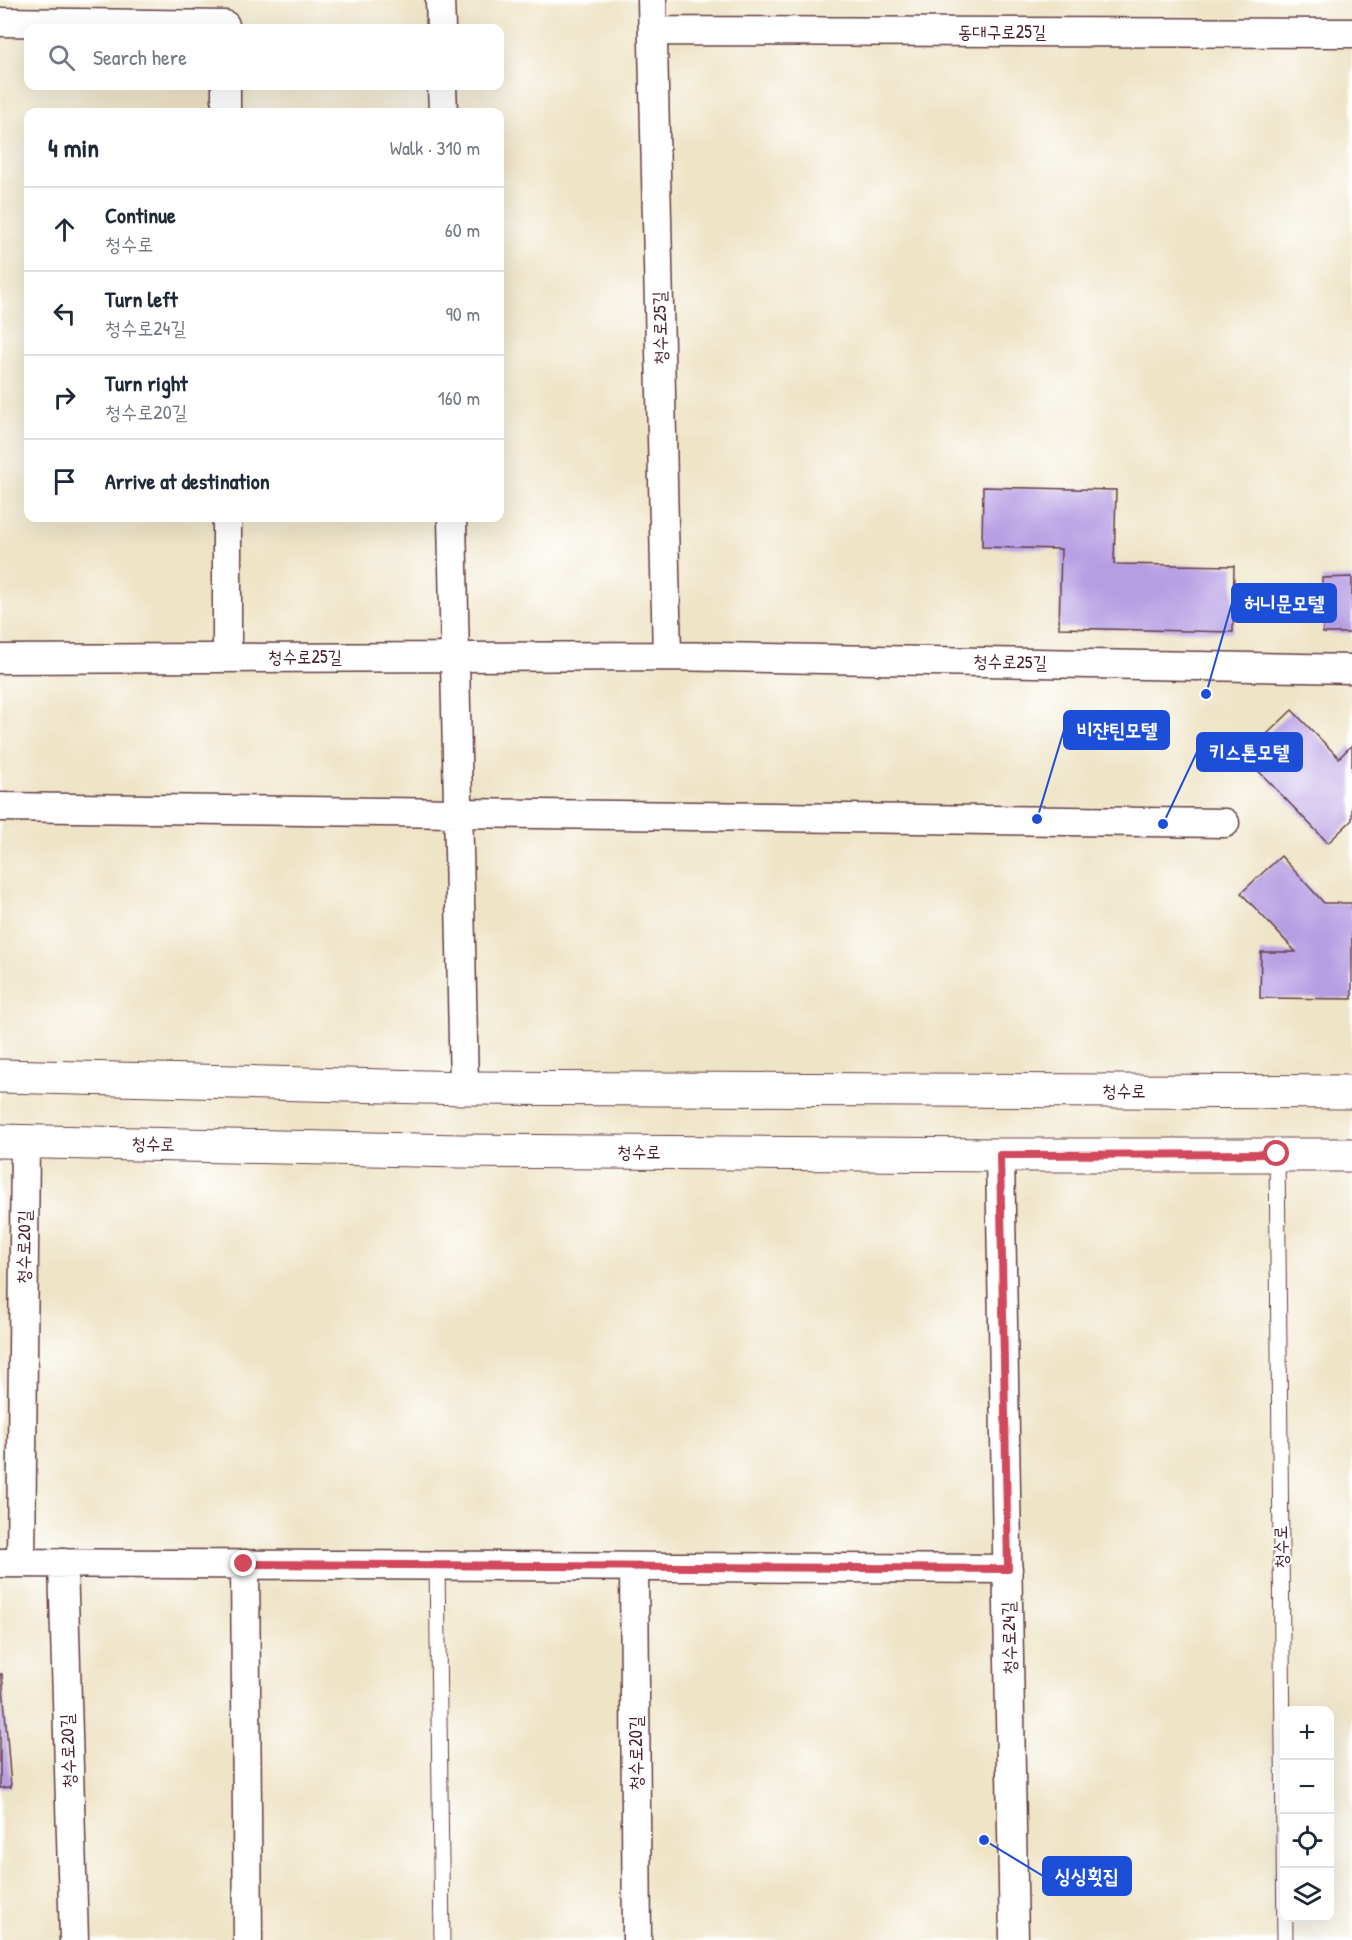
<!DOCTYPE html>
<html lang="en">
<head>
<meta charset="utf-8">
<style>
  :root { --surface:#fff; --page:#f2f2f3; --text:#1f2937; --muted:#747a83; --line:#e0e1e3 }
  body { margin:0; font-family:"Patrick Hand","Poor Story",sans-serif; background:var(--page); color:var(--text) }
  .controls { position:absolute; right:18px; bottom:18px; display:grid; overflow:hidden; border-radius:12px; box-shadow:0 6px 24px #0002 }
  .controls button { width:54px; height:54px; display:grid; place-items:center; padding:0; border:0; border-bottom:2px solid var(--line); background:var(--surface); color:var(--text); font:30px sans-serif }
  .stop { position:absolute; width:18px; height:18px; margin:-14px; border:4px solid #d1495b; border-radius:50%; background:#fff }
  .stop.end { background:#d1495b; border-color:#fff; box-shadow:0 2px 6px #0008 }
  .list { margin:0; padding:0; list-style:none }
  h2 { display:flex; justify-content:space-between; align-items:center; height:78px; margin:0; padding:0 24px; font-size:26px }
  h2 small { font-size:20px; font-weight:400; color:var(--muted) }
  .list li { display:grid; grid-template-columns:39px 1fr auto; gap:18px; align-items:center; box-sizing:border-box; height:84px; padding:0 24px; border-top:2px solid var(--line) }
  .list b { display:block; font-size:22px; white-space:nowrap }
  .list p { margin:0; font-size:20px; white-space:nowrap; color:var(--muted) }
  .list em { font-size:20px; font-style:normal; color:var(--muted) }
  .icon { flex:none; width:33px; height:33px; fill:none; stroke:currentColor; stroke-width:2; stroke-linecap:round; stroke-linejoin:round }
  .map { position:relative; flex:none; width:1352px; height:1940px; overflow:hidden }
  .search { position:absolute; background:var(--surface); box-shadow:0 6px 24px #0002; left:24px; top:24px; width:480px; height:66px; display:flex; align-items:center; gap:15px; box-sizing:border-box; padding:0 21px; border-radius:12px; color:var(--muted); font-size:22px }
  .panel { position:absolute; background:var(--surface); box-shadow:0 6px 24px #0002; left:24px; top:108px; width:480px; height:414px; border-radius:12px }
  .map>svg:first-child { display:block }
  .building { fill:#b69ee3 }
  .lines { fill:none; stroke-linecap:round; stroke-linejoin:round }
  .lane-casing { stroke:#633d42; stroke-width:17 }
  .street-casing { stroke:#633d42; stroke-width:31 }
  .secondary-casing { stroke:#633d42; stroke-width:35 }
  .lane { stroke:#fff; stroke-width:15 }
  .street { stroke:#fff; stroke-width:28 }
  .secondary { stroke:#fff; stroke-width:33 }
  .route { stroke:#d1495b; stroke-width:8 }
  .labels { text-anchor:middle; stroke-width:4.5; stroke-linejoin:round; paint-order:stroke }
  .street-label { font-size:18px; fill:#4a1f2b; stroke:#fff }
  .leader { fill:none; stroke:#1d4ed8; stroke-width:2 }
  .callout-dot { fill:#1d4ed8; stroke:#fff; stroke-width:2 }
  .callout { fill:#1d4ed8; stroke:#1d4ed8; stroke-width:2 }
  .callout-label { font-size:20px; text-anchor:middle; font-weight:bold; fill:#fff }
</style>
</head>
<body>
<div class="map">
<svg width="1352" height="1940" viewBox="0 0 1352 1940">
  <rect width="100%" height="100%" fill="#fff"/>
  <filter id="ink" filterUnits="userSpaceOnUse"><feTurbulence type="fractalNoise" baseFrequency=".0167" numOctaves="2"/><feDisplacementMap in="SourceGraphic" scale="12" xChannelSelector="R" yChannelSelector="G"/><feConvolveMatrix kernelMatrix="1 2 1 2 8 2 1 2 1" color-interpolation-filters="sRGB"/></filter>
  <filter id="wash" filterUnits="userSpaceOnUse"><feTurbulence type="fractalNoise" baseFrequency=".008" numOctaves="4" result="noise"/><feDisplacementMap in="SourceGraphic" scale="24" xChannelSelector="R" yChannelSelector="G"/><feGaussianBlur stdDeviation="1.35" result="paint"/><feColorMatrix in="noise" values="0 0 0 0 0 0 0 0 0 0 0 0 0 0 0 0 0 1.4 0 .05"/><feComposite in="paint" operator="in"/></filter>
  <g filter="url(#wash)">
    <rect width="100%" height="100%" fill="#eee4c6"/>
    <g id="blocks">
      <path class="building" d="M983,487l133,3 -2,74 120,2 -1,66 -174,-4 2,-79 -79,-2z
        M1352,577v56h-29l-1,-55z
        M1292,710l47,48 13,-13v75l-24,23 -84,-87z
        M1281,856l43,47h28v96l-92,-1 1,-46h35l-55,-59z
        M0,1674h2l9,113 -11,1z"/>
    </g>
  </g>
  <g filter="url(#ink)">
    <use href="#blocks" fill-opacity="0" stroke="#633d42" stroke-width="1.5"/>
    <g class="lines">
      <defs>
        <path id="lane" d="M1277,1154l8,786
          M437,1565l5,375"/>
        <path id="street" d="M440,0l1,28
          M652,0l15,656
          M0,22l225,3
          M653,31l699,2
          M226,86v26
          M442,86l1,26
          M227,518v140
          M452,518l12,570
          M0,659l667,-3 685,13
          M0,807l1225,16
          M1000,1155l14,785
          M0,1563l1008,6
          M21,1563l4,-421
          M63,1563l11,377
          M245,1564l3,376
          M634,1567l3,373"/>
        <path id="secondary" d="M0,1076l464,12 888,4
          M0,1141l461,10 539,4h352"/>
      </defs>
      <use href="#lane" class="lane-casing"/>
      <use href="#street" class="street-casing"/>
      <use href="#secondary" class="secondary-casing"/>
      <use href="#lane" class="lane"/>
      <use href="#street" class="street"/>
      <use href="#secondary" class="secondary"/>
    </g>
  </g>
  <g class="lines" filter="url(#ink)">
    <path class="route" d="M244,1564l764,5 -8,-414 277,-1"/>
  </g>
  <g class="labels">
    <g class="street-label">
      <text x="1002" y="38">동대구로25길</text>
      <text transform="translate(660 328) rotate(-91)" y="6">청수로25길</text>
      <text x="305" y="663">청수로25길</text>
      <text transform="translate(1010 662) rotate(1)" y="6">청수로25길</text>
      <text x="1124" y="1097">청수로</text>
      <text transform="translate(153 1144) rotate(1)" y="6">청수로</text>
      <text x="639" y="1158">청수로</text>
      <text transform="translate(24 1247) rotate(-89)" y="6">청수로20길</text>
      <text transform="translate(1281 1547) rotate(-91)" y="6">청수로</text>
      <text transform="translate(1009 1638) rotate(-91)" y="6">청수로24길</text>
      <text transform="translate(68 1751) rotate(-92)" y="6">청수로20길</text>
      <text transform="translate(636 1753) rotate(-90)" y="6">청수로20길</text>
    </g>
  </g>
  <path class="leader" d="M1206 694L1232 603M1037 819L1064 730M1163 824L1197 752M984 1840L1043 1876"/>
  <g class="callout-dot">
    <circle cx="1206" cy="694" r="6"/>
    <circle cx="1037" cy="819" r="6"/>
    <circle cx="1163" cy="824" r="6"/>
    <circle cx="984" cy="1840" r="6"/>
  </g>
  <g class="callout">
    <rect x="1232" y="584" width="104" height="38" rx="6"/>
    <rect x="1064" y="711" width="105" height="38" rx="6"/>
    <rect x="1197" y="733" width="105" height="38" rx="6"/>
    <rect x="1043" y="1857" width="88" height="38" rx="6"/>
  </g>
  <g class="callout-label">
    <text x="1284" y="610">허니문모텔</text>
    <text x="1117" y="737">비쟌틴모텔</text>
    <text x="1249" y="759">키스톤모텔</text>
    <text x="1087" y="1883">싱싱횟집</text>
  </g>
</svg>
<div class="controls">
<button>+</button>
<button>−</button>
<button><svg class="icon" aria-label="locate" viewBox="0 0 24 24"><circle cx="12" cy="12" r="6"/><path d="M12 2v4M12 18v4M2 12h4M18 12h4"/></svg></button>
<button><svg class="icon" aria-label="layers" viewBox="0 0 24 24"><path d="M12 4l9 5-9 5-9-5zM3 14l9 5 9-5"/></svg></button>
</div>
<div class="stop" style="left:1277px;top:1154px"></div>
<div class="stop end" style="left:244px;top:1564px"></div>
<div class="search"><svg class="icon" aria-label="search" viewBox="0 0 24 24"><circle cx="10" cy="10" r="6"/><path d="M15 15l6 6"/></svg>Search here</div>
<section class="panel">
<h2>4 min<small>Walk · 310 m</small></h2>
<ul class="list">
<li><svg class="icon" aria-label="ahead" viewBox="0 0 24 24"><path d="M12 20V5M6 11l6-6 6 6"/></svg><div><b>Continue</b><p>청수로</p></div><em>60 m</em></li>
<li><svg class="icon" aria-label="left" viewBox="0 0 24 24"><path d="M17 20v-9H6M10 6l-5 5 5 5"/></svg><div><b>Turn left</b><p>청수로24길</p></div><em>90 m</em></li>
<li><svg class="icon" aria-label="right" viewBox="0 0 24 24"><path d="M7 20v-9h11M14 6l5 5-5 5"/></svg><div><b>Turn right</b><p>청수로20길</p></div><em>160 m</em></li>
<li><svg class="icon" aria-label="arrive" viewBox="0 0 24 24"><path d="M6 21V4h12l-3 4 3 4H6"/></svg><div><b>Arrive at destination</b></div></li>
</ul>
</section>
</div>
</body>
</html>
